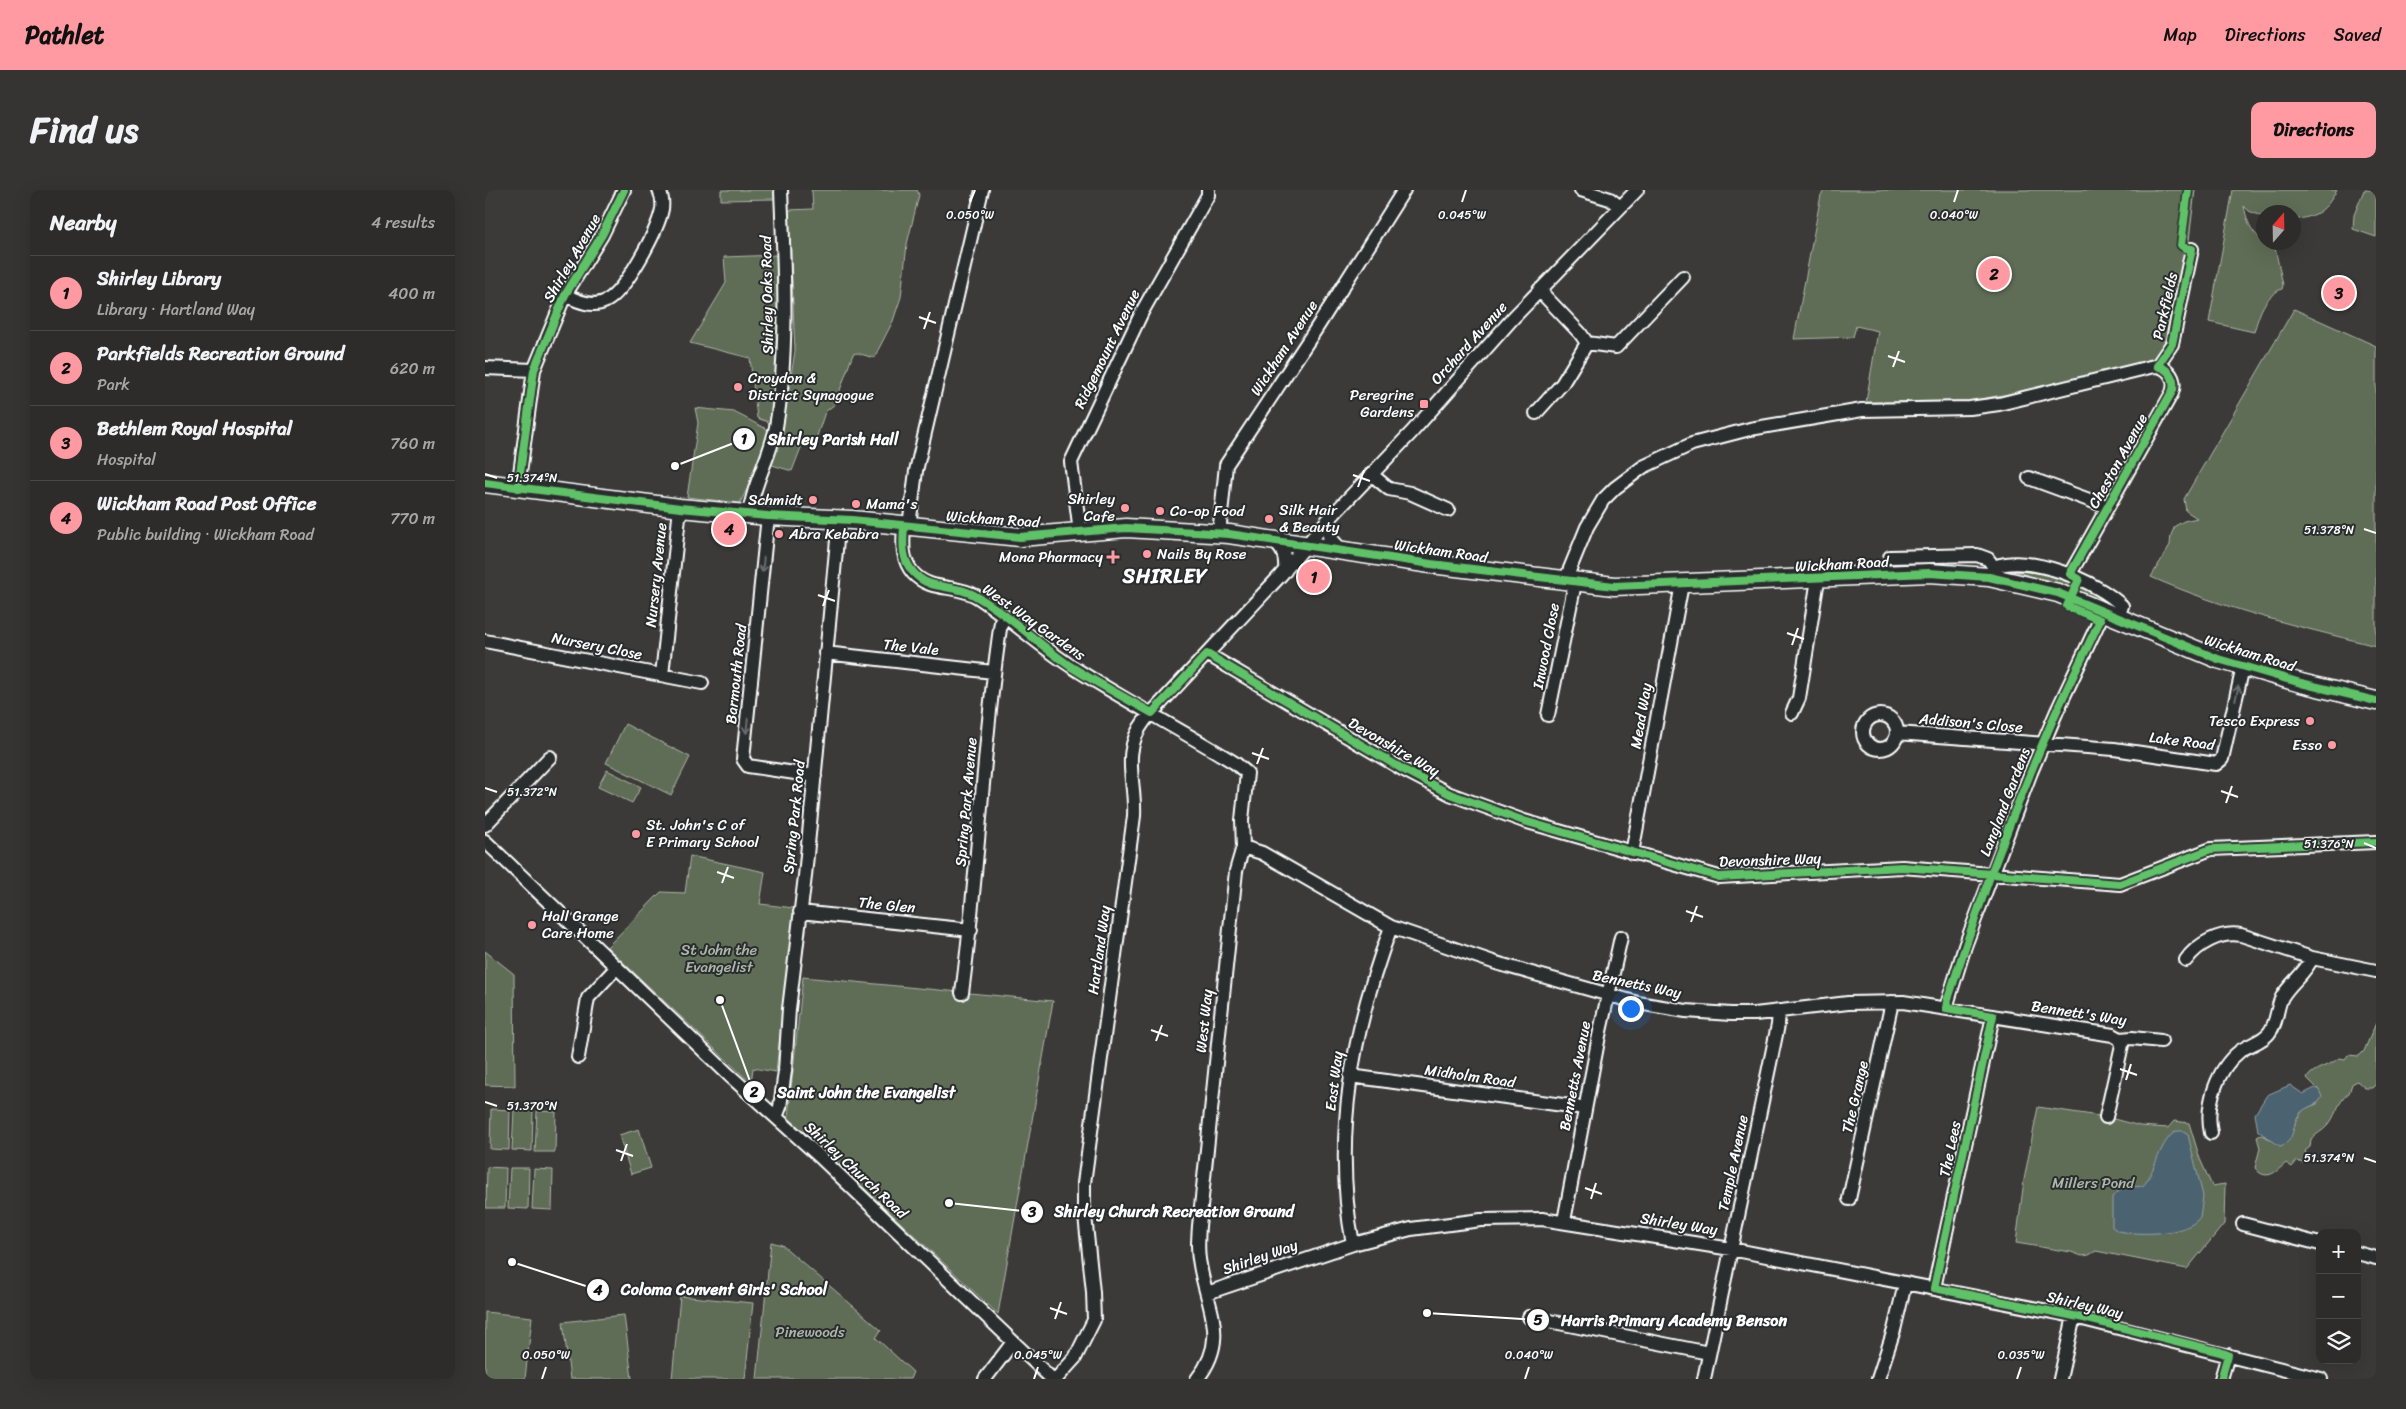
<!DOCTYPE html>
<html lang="en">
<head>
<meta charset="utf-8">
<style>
  :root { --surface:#2d2c2a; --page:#353432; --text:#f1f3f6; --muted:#a7a7a8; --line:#484847; --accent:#ff9aa2 }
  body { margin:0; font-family:Sriracha,sans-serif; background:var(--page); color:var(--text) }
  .controls { position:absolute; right:15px; bottom:15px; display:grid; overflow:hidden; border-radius:10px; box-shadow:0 5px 20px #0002 }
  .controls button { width:45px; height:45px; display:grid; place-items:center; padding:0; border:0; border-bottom:1px solid var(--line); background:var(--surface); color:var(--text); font:25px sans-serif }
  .compass { position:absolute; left:1771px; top:15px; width:45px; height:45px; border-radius:50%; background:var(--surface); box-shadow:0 5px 20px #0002; rotate:20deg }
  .you { position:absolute; left:1145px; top:818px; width:18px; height:18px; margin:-12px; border:4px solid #fff; border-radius:50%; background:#1a73e8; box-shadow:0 0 0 8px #1a73e833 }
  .badge { display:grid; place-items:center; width:32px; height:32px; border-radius:50%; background:var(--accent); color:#111; font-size:16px; font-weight:700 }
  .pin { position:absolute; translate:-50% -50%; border:2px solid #fff; box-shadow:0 1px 5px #0006 }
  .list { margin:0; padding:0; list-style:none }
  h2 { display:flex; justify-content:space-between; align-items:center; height:65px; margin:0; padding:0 20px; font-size:21px }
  h2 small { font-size:16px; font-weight:400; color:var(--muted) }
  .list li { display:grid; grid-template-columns:32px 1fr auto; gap:15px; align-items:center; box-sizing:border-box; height:75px; padding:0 20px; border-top:1px solid var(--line) }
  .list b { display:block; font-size:19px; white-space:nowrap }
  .list p { margin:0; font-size:16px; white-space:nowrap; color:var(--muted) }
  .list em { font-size:16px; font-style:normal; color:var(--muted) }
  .icon { flex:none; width:28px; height:28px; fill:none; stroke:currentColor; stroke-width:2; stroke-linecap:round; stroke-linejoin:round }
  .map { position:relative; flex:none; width:1891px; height:1189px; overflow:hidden; border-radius:10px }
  header { display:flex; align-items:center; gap:30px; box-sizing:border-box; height:70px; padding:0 25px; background:var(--accent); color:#111 }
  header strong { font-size:24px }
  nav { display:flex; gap:28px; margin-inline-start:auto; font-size:18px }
  .intro { display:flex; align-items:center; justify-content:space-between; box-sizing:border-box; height:120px; padding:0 30px }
  h1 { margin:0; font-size:35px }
  .button { padding:12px 22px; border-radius:10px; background:var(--accent); color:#111; font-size:18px; font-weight:700 }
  main { display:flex; gap:30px; padding:0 30px }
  aside { flex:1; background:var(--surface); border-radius:10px; box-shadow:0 5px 20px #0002 }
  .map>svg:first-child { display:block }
  .green { fill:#5e6d56; stroke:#aeb6aa }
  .water { fill:#4b626f; stroke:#93a1a9 }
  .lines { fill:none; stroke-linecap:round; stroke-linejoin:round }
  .minor-casing { stroke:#fff; stroke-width:16 }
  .highway-casing { stroke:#fff; stroke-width:21 }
  .minor { stroke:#2a2d2e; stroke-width:12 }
  .highway { stroke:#2a2d2e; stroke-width:18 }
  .cycleway-casing { stroke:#2a2d2e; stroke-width:11 }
  .cycleway { stroke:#61c268; stroke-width:8 }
  .oneway { stroke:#6a6c6d }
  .ticks { fill:none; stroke:#fff; stroke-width:2 }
  .poi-dot { fill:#ff9aa2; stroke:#2a2d2e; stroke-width:2 }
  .labels { text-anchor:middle; stroke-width:4; stroke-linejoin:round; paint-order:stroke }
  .street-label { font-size:15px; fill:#fff; stroke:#2a2d2e }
  .poi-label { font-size:15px; fill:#fff; stroke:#2a2d2e; text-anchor:start }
  .park-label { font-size:15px; fill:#aeb6aa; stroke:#2a2d2e }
  .district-label { font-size:20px; font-weight:bold; letter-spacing:1px; fill:#fff; stroke:#2a2d2e }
  .ticks-label { font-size:12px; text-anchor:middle; fill:#fff; stroke:#2a2d2e; stroke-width:4; stroke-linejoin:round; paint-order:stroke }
  .leader { fill:none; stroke:#fff; stroke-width:2 }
  .callout-dot { fill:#fff; stroke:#2a2d2e; stroke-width:2 }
  .mark-label { font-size:15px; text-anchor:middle; font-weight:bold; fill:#111 }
  .callout-label { font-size:16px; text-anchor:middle; font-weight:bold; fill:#fff; stroke:#2a2d2e; stroke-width:4; stroke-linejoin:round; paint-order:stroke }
</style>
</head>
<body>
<header>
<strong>Pathlet</strong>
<nav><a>Map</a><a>Directions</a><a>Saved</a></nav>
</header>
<div class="intro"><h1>Find us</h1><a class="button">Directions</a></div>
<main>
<aside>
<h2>Nearby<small>4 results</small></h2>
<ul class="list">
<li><span class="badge">1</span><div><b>Shirley Library</b><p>Library · Hartland Way</p></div><em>400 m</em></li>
<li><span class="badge">2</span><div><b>Parkfields Recreation Ground</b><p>Park</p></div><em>620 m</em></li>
<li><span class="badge">3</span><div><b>Bethlem Royal Hospital</b><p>Hospital</p></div><em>760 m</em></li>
<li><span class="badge">4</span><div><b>Wickham Road Post Office</b><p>Public building · Wickham Road</p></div><em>770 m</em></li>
</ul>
</aside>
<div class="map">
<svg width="1891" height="1189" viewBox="0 0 1891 1189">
  <rect width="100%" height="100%" fill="#3c3a38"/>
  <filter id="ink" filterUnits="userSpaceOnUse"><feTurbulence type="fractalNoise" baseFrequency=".02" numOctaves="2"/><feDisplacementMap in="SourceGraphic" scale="10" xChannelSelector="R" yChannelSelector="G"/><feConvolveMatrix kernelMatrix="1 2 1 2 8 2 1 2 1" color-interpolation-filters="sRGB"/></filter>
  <g filter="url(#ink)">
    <path class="green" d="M236,0h54v9l-54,1z
      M326,0h106l2,5 -12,49 -6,53 -8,24 -19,37 -17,-5 -4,1 -18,50 -10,8 -12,36 -11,-3 -10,26 -20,-6 12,-46 11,-68 -6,-141 24,-1 -1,-17z
      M1340,0h370l-7,59 -19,93 -15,18 -145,34 -41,7 -102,1 12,-71 -22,-5 -3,11 -59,2 27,-144z
      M1748,0h104c-12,21 -19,26 -43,30l-1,-8h-30v5l-14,-6 -5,-5c5,25 11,30 31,42l8,37 -1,4c-18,7 -23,26 -28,43l-45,-10z
      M1879,0h12v47l-23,-8 1,-14z
      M293,65l3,89 -10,79 -14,-5 -7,-60 -60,-15 36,-60 -2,-26z
      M1809,119l82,37v300c-79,-20 -150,-36 -225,-69l19,-32 1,-10 4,-9 9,-5 13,-3 -11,-7 -2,-12z
      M210,218l39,4 36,19 -10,32 -20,40 -53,-6 11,-74z
      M1528,381c36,-1 72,11 99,35l-53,-22z
      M140,534l65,33 -19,38 -65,-32z
      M122,580l34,17 -9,16 -34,-16z
      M205,666l75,16 -5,32 34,4 -18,164 -23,-4 -2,15 -144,-136 54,-55 24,1z
      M0,761l29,23 1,112 -30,-1z
      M318,787l250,24 -55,313 -210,-197z
      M1891,833v61l-4,4h-7l-8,-7 -5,3 -3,9c-11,7 -14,26 -22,33 -4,5 -11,8 -16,13l-1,8 -5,4 2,5 -4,7 -6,-2 -5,6 -6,-4c-10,9 -20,19 -31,5l5,-20 -3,-11 4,-2 23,10 19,-36 14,-5 2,-14 -12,-12c6,-10 23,-12 32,-20l6,1 3,-4 11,1 5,-5z
      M1553,917l68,10 34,9 28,2 6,-7 15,2 11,36 12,27 13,-2 -1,40 -37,45 -91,-18 -7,4 -7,1 -11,-4 -55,-9 8,-63z
      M6,919l19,1 -1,40 -19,-1z
      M29,920l19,1 -1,40 -20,-1z
      M52,921l19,1 -1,40h-20z
      M154,939l12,39 -20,6 -12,-39z
      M2,977l19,1 -1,40h-19z
      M25,978h19l-1,41 -20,-1z
      M49,979l19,1 -1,40 -20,-1z
      M286,1052l11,3 99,85 -5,8 37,34 -3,7h-153z
      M195,1106l73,7 -8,76h-73z
      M0,1122l47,5 -7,62h-40z
      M139,1125l8,64h-62l-7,-57z"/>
    <path class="water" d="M1805,895l13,9 12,-6 4,2 3,7c-4,10 -17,8 -24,19 -6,10 -3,26 -18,30l-22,-15 -3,-17 12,-19z
      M1692,941h5l6,4 15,61 -3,21c-13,19 -62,18 -82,14l-6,-4v-30l11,-9 20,-2c12,-13 17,-47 34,-55z"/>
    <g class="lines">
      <defs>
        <path id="minor" d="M1096,0l29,9 10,8
          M1054,100l41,43 7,10
          M80,105c12,6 28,13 41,6 19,-9 52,-71 56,-92 1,-7 0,-13 -3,-19
          M1672,176l15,-22 20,-95
          M0,178l49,2
          M1051,223l26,-29 25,-41 29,4 67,-70
          M886,284l18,15 21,4 38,17
          M1544,288l79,29
          M33,298l16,-118 31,-75 37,-60 22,-45
          M264,325c4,-32 21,-57 27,-88 13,-78 8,-158 5,-237
          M283,326l-25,243 5,7 67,10
          M843,330l1,16 12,14
          M419,336c-1,16 -3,33 9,47 17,19 42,11 63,23 33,21 62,49 95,70 53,34 110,64 164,97l12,10 -5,47 1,27 -7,24 -37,355c-1,13 -2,26 1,39 7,43 30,73 -3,114
          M424,336l7,-55 66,-281
          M595,342l-9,-70 71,-150 66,-117v-5
          M734,344l7,-69 90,-136 88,-139
          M785,350c13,7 16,16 15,31
          M1405,367l87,-2 11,4 6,8
          M1504,387l5,-10c35,-13 102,13 128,39l-4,11
          M1080,391l22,-54 16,-27 12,-12 28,-21 49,-23 58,-15 112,-19 108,-2 29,-4 155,-38c15,0 23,14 18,27l-102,181
          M0,451l217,42
          M340,463l168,19
          M722,464l197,116 46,24 74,27 195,56 183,-10 218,17 91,-35 165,-7
          M177,485l18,-167
          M1307,523l7,-15 19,-119
          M1063,525l27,-132
          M1378 542a17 17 0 1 1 34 0a17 17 0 1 1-34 0Z
          M1412,543l217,16 102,15 6,-5 21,-92
          M0,635l65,-68
          M0,651l244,234 90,81 233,223
          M758,657l19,6 129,74 105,36 142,40 48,8 45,3h24l93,-11 55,-1 210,33 7,4 12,-1 29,3
          M1147,663l50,-269
          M315,722l171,18
          M1701,770c11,-16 35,-29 55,-25l71,23
          M477,803c17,-126 21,-253 40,-378
          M1461,818l19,-62 66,-174 26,-61 47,-100
          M93,867l10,-59 29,-31
          M865,886l235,32
          M291,927l4,-10 5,-36 4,-62 16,-133 34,-357
          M1621,927l16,-72 -2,-6
          M1726,943c-6,-28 6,-64 29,-82 10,-7 22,-9 29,-18 9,-11 7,-24 13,-36 9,-15 23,-23 30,-39l64,13
          M1364,1009l43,-197
          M1079,1031l35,-185 22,-99
          M1758,1034l77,20
          M868,1054c-21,-108 0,-216 38,-317
          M1872,1063l19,5
          M1449,1098l59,-272
          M722,1103l146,-49 58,-15 70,-9 61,-1 189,30 332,65 258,65
          M1044,1127l180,36
          M500,1189l28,-37
          M571,1189l19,-21 19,-38 -1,-28 -9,-86v-23l50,-367c2,-36 -14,-63 11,-96l135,-144 48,-56 83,-87 102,-115 124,-128
          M1219,1189l74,-354 1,-14
          M1393,1189l16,-49 11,-46
          M1575,1189l14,-63
          M1736,1189l7,-24"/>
        <path id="highway" d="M0,293l195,25 88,8 84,4 168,17 106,-9 103,6 202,30 183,22 315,-13 60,4 69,16 160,66 83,24 75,18"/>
      </defs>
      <use href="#minor" class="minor-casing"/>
      <use href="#highway" class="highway-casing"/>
      <use href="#minor" class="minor"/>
      <use href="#highway" class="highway"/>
      <defs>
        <path id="cycleway" d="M1703,0l-7,55 4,3 7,1 -20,95 -15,22c12,3 18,12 16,24l-103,184 9,5 -12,27 33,14c-16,35 -34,69 -49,104 -39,90 -74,184 -104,278l-1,6 47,8 -59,272 150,30 136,34 8,3 -7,24
          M0,293l195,25 88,8 84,4 168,17 106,-9 103,6 202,30 183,22 315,-13 60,4 69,16 160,66 83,24 75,18
          M33,298l16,-118 31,-75 37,-60 22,-45
          M419,336c-1,16 -3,33 9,46 16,19 39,12 59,22 34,18 66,50 98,72 27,17 55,32 82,47l55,-59 197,116 46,24 74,27 195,56 183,-10 218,17 91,-35 165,-7"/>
      </defs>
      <use href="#cycleway" class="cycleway-casing"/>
      <use href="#cycleway" class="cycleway"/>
    </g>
    <defs><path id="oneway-shaft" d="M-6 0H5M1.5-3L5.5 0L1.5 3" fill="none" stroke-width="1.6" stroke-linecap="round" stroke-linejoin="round" transform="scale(1.25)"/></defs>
    <g class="oneway">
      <use href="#oneway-shaft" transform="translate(278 375) rotate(96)"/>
      <use href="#oneway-shaft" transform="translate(1752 503) rotate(-77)"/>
      <use href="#oneway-shaft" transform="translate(262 536) rotate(96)"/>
    </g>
  </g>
  <path class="ticks" d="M485,12l5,-12M977,12l4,-12M1469,12l4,-12M434,127l17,6M439,139l6,-17M1403,166l17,6M1408,177l6,-16M0,284l12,4M868,285l17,6M873,297l6,-17M1879,339l12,4M333,405l17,6M338,416l6,-16M1302,443l17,6M1307,455l6,-17M767,563l17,6M772,574l6,-16M0,598l12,4M1736,601l17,6M1741,613l6,-17M1879,653l12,5M232,682l17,6M237,693l6,-16M1201,721l17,6M1206,732l6,-16M666,840l17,6M671,851l6,-16M1635,879l17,6M1641,890l5,-16M0,912l12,4M131,960l17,6M1879,968l12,4M136,971l6,-17M1100,998l17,6M1106,1009l5,-16M565,1118l17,6M570,1129l6,-17M57,1189l4,-12M549,1189l4,-12M1040,1189l4,-12M1532,1189l4,-12"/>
  <g class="poi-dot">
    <circle cx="253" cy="197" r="5"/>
    <rect x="934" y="209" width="10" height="10" rx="2.5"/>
    <circle cx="328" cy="310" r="5"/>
    <circle cx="371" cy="314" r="5"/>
    <circle cx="640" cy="318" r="5"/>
    <circle cx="675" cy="321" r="5"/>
    <circle cx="784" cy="329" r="5"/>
    <circle cx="294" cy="344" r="5"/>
    <circle cx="662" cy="364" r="5"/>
    <path d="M625.5 359.5h5v5h5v5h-5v5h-5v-5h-5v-5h5z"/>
    <circle cx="1825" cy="531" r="5"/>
    <circle cx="1847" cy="555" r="5"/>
    <circle cx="151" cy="644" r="5"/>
    <circle cx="47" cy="735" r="5"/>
  </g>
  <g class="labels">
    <g class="street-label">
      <text transform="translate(87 68) rotate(-60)" y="5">Shirley Avenue</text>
      <text transform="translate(282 105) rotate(-91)" y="5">Shirley Oaks Road</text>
      <text transform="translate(1680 116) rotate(-77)" y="5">Parkfields</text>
      <text transform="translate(984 153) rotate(-48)" y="5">Orchard Avenue</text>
      <text transform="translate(799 158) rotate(-57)" y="5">Wickham Avenue</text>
      <text transform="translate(622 159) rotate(-64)" y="5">Ridgemount Avenue</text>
      <text transform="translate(1633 271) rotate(-61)" y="5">Cheston Avenue</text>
      <text transform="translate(508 329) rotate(4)" y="5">Wickham Road</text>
      <text transform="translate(956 361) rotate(8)" y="5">Wickham Road</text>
      <text transform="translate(1357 374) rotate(-3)" y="5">Wickham Road</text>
      <text transform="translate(171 385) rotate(-84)" y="5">Nursery Avenue</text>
      <text transform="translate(549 432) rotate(35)" y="5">West Way Gardens</text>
      <text transform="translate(112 456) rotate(11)" y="5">Nursery Close</text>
      <text transform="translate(1061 456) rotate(-79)" y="5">Inwood Close</text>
      <text transform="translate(426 457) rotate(6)" y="5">The Vale</text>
      <text transform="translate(1765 463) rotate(17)" y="5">Wickham Road</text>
      <text transform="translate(251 484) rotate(-84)" y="5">Barmouth Road</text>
      <text transform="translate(1156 526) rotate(-80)" y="5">Mead Way</text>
      <text transform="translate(1486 533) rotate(5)" y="5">Addison's Close</text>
      <text transform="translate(1697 551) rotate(7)" y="5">Lake Road</text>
      <text transform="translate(909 557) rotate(30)" y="5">Devonshire Way</text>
      <text transform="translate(481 612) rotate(-85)" y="5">Spring Park Avenue</text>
      <text transform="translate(1520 612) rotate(-69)" y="5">Langland Gardens</text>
      <text transform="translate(309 627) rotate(-84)" y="5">Spring Park Road</text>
      <text transform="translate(1285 670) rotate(-2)" y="5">Devonshire Way</text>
      <text transform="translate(402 715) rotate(6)" y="5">The Glen</text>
      <text transform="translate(614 760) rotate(-82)" y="5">Hartland Way</text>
      <text transform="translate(1152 794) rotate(12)" y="5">Bennetts Way</text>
      <text transform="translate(1594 823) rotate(9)" y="5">Bennett's Way</text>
      <text transform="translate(719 831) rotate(-84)" y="5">West Way</text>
      <text transform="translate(985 886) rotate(8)" y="5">Midholm Road</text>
      <text transform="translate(1090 886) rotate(-79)" y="5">Bennetts Avenue</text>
      <text transform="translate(849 891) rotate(-83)" y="5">East Way</text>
      <text transform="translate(1370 907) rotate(-77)" y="5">The Grange</text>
      <text transform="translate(1465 959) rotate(-78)" y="5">The Lees</text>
      <text transform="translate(1248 973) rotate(-78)" y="5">Temple Avenue</text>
      <text transform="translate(371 980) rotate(43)" y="5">Shirley Church Road</text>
      <text transform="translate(1194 1034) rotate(9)" y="5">Shirley Way</text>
      <text transform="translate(775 1067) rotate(-19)" y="5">Shirley Way</text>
      <text transform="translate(1600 1115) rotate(13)" y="5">Shirley Way</text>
    </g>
    <g class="poi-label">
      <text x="263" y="193">Croydon &amp;<tspan x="263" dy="17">District Synagogue</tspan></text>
      <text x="929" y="210" text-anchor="end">Peregrine<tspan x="929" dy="17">Gardens</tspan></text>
      <text x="630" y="314" text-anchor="end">Shirley<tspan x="630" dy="17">Cafe</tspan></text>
      <text x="318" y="315" text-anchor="end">Schmidt</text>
      <text x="381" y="319">Mama's</text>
      <text x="794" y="325">Silk Hair<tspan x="794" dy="17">&amp; Beauty</tspan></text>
      <text x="685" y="326">Co-op Food</text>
      <text x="304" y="349">Abra Kebabra</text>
      <text x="672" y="369">Nails By Rose</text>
      <text x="618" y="372" text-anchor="end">Mona Pharmacy</text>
      <text x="1815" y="536" text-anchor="end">Tesco Express</text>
      <text x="1837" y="560" text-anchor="end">Esso</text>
      <text x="161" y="640">St. John's C of<tspan x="161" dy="17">E Primary School</tspan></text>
      <text x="57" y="731">Hall Grange<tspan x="57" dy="17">Care Home</tspan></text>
    </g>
    <g class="park-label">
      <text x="234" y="765">St John the<tspan x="234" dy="17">Evangelist</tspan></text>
      <text x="1608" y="998">Millers Pond</text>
      <text x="325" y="1147">Pinewoods</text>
    </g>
    <g class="district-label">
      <text x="680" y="393">SHIRLEY</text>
    </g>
  </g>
  <g class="ticks-label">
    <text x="485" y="29">0.050°W</text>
    <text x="977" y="29">0.045°W</text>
    <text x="1469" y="29">0.040°W</text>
    <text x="47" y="292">51.374°N</text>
    <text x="1844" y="344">51.378°N</text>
    <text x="47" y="606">51.372°N</text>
    <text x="1844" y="658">51.376°N</text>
    <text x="47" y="920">51.370°N</text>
    <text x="1844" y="972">51.374°N</text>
    <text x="61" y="1169">0.050°W</text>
    <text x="553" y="1169">0.045°W</text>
    <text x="1044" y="1169">0.040°W</text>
    <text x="1536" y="1169">0.035°W</text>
  </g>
  <path class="leader" d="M190 276L259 249M235 810L269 902M464 1013L547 1022M27 1072L113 1100M942 1123L1053 1130"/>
  <g class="callout-dot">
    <circle cx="190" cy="276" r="5"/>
    <circle cx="235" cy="810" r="5"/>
    <circle cx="464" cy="1013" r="5"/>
    <circle cx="27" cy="1072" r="5"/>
    <circle cx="942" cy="1123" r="5"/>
    <circle cx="259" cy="249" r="12"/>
    <circle cx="269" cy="902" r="12"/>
    <circle cx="547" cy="1022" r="12"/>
    <circle cx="113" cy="1100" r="12"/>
    <circle cx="1053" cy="1130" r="12"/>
  </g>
  <g class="mark-label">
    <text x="259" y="254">1</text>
    <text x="269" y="907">2</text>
    <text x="547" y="1027">3</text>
    <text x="113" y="1105">4</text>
    <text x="1053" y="1135">5</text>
  </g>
  <g class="callout-label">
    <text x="348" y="255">Shirley Parish Hall</text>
    <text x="381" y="908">Saint John the Evangelist</text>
    <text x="689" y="1027">Shirley Church Recreation Ground</text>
    <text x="239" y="1105">Coloma Convent Girls' School</text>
    <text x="1189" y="1136">Harris Primary Academy Benson</text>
  </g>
</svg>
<div class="controls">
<button>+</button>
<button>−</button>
<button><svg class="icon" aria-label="layers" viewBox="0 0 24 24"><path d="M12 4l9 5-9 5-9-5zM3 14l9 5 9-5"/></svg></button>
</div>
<svg class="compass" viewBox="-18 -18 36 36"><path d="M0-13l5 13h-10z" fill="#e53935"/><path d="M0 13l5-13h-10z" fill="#a7a7a8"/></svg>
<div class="you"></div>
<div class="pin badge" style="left:829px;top:387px">1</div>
<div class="pin badge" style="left:1509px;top:84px">2</div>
<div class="pin badge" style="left:1854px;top:103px">3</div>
<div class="pin badge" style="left:244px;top:339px">4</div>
</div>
</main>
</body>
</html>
